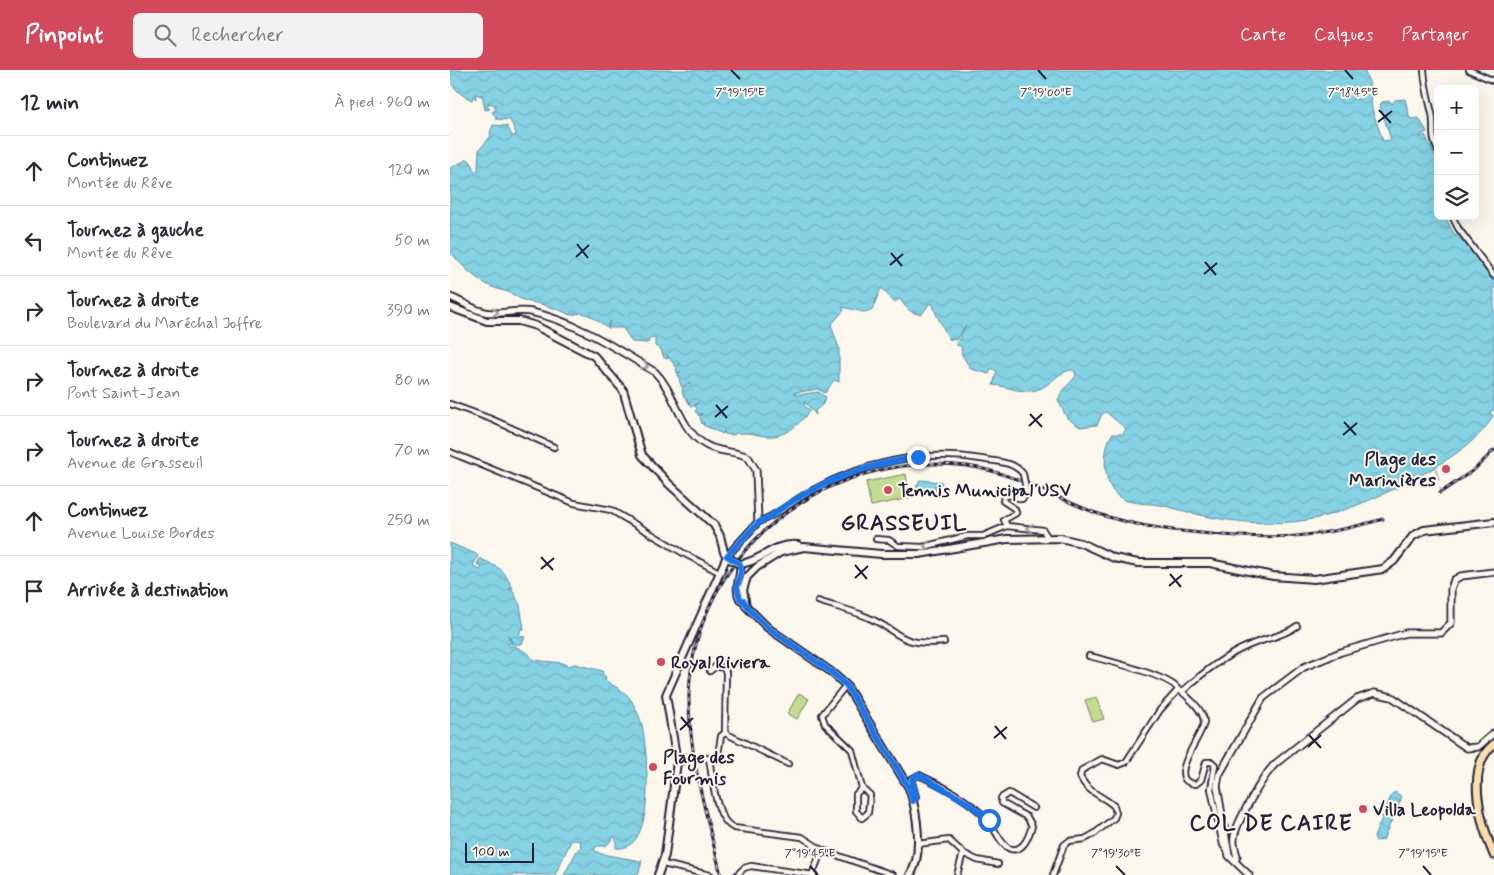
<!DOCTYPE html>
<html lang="fr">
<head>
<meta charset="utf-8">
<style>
  :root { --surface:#fff; --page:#f2f2f3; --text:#2b2b33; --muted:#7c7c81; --line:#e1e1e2; --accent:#d1495b }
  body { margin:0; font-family:Mynerve,sans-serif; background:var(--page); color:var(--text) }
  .controls { position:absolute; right:15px; top:15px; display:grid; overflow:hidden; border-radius:8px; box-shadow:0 5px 20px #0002 }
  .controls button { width:45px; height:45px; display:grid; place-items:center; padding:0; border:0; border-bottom:1px solid var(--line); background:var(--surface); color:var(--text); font:25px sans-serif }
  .scale { position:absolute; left:15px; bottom:12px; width:69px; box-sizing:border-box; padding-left:5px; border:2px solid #22223b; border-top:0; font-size:14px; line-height:18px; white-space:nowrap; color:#22223b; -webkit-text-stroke:4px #fbf7ec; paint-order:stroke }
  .stop { position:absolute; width:15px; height:15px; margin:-11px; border:4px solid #1a73e8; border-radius:50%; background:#fff }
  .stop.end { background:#1a73e8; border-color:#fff; box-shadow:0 1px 5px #0008 }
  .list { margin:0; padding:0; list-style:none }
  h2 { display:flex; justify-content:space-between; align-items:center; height:65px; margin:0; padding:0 20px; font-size:21px }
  h2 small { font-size:16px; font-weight:400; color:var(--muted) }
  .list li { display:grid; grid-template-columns:32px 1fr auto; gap:15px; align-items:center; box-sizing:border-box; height:70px; padding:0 20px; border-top:1px solid var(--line) }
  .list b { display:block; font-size:19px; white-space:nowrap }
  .list p { margin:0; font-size:16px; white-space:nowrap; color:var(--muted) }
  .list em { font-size:16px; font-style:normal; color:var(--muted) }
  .icon { flex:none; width:28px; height:28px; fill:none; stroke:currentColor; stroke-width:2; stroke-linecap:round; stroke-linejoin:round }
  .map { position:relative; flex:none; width:1044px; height:805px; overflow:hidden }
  header { display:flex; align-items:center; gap:30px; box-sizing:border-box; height:70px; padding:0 25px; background:var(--accent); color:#fff }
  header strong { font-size:24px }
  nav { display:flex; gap:28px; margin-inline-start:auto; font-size:18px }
  .search { width:350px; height:45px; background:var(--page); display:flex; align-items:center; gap:12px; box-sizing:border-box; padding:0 18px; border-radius:8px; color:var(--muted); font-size:19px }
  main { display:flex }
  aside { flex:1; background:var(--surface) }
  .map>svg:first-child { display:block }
  .garden { fill:#c4dc92; stroke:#737f66 }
  .water { fill:url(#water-waves); stroke:#5d8ca0 }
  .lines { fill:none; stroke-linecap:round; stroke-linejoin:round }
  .stream { stroke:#5d8ca0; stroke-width:1 }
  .minor-tunnel { stroke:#d0ccc9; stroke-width:4.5; stroke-dasharray:4.5 2; stroke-linecap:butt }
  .minor-casing { stroke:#22223b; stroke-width:8 }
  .tertiary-casing { stroke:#22223b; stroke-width:9 }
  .secondary-casing { stroke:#22223b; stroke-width:10 }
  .primary-casing { stroke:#22223b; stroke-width:11 }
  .minor { stroke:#fbf7ec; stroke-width:4.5 }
  .tertiary { stroke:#fbf7ec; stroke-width:5.5 }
  .secondary { stroke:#fbf7ec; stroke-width:6 }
  .primary { stroke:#f9deab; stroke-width:7 }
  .rail-casing { stroke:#22223b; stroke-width:3 }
  .rail { stroke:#fbf7ec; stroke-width:1; stroke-dasharray:4; stroke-linecap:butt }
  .minor-bridge-casing { stroke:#22223b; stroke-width:8; stroke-linecap:butt }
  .secondary-bridge-casing { stroke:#22223b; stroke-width:10; stroke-linecap:butt }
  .minor-bridge { stroke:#fbf7ec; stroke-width:4.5 }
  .secondary-bridge { stroke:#fbf7ec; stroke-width:6 }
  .oneway { stroke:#99979c }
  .route { stroke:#1a73e8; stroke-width:6 }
  .ticks { fill:none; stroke:#22223b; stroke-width:2 }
  .poi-dot { fill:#d1495b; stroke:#fbf7ec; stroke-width:2 }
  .labels { text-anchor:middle; stroke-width:4; stroke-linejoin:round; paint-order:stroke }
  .poi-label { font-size:18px; font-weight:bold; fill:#22223b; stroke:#fbf7ec; text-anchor:start }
  .district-label { font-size:22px; font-weight:bold; letter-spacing:1px; fill:#22223b; stroke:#fbf7ec }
  .ticks-label { font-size:12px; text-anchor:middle; fill:#22223b; stroke:#fbf7ec; stroke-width:4; stroke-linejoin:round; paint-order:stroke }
</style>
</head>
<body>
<header>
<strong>Pinpoint</strong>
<div class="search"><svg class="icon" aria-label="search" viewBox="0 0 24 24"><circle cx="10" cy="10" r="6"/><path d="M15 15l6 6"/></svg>Rechercher</div>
<nav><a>Carte</a><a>Calques</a><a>Partager</a></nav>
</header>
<main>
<aside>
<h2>12 min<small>À pied · 960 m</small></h2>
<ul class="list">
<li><svg class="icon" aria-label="ahead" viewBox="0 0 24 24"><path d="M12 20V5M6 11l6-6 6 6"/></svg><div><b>Continuez</b><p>Montée du Rêve</p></div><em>120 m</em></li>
<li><svg class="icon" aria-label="left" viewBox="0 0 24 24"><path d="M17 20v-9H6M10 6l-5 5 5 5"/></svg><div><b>Tournez à gauche</b><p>Montée du Rêve</p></div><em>50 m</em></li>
<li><svg class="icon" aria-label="right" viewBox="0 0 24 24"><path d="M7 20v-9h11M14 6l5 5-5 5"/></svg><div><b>Tournez à droite</b><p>Boulevard du Maréchal Joffre</p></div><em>390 m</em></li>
<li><svg class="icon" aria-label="right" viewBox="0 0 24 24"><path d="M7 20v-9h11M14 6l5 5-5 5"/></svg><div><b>Tournez à droite</b><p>Pont Saint-Jean</p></div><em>80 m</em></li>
<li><svg class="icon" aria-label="right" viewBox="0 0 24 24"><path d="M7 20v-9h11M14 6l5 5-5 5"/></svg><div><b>Tournez à droite</b><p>Avenue de Grasseuil</p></div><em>70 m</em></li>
<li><svg class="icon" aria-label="ahead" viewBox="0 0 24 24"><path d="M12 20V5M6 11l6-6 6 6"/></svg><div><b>Continuez</b><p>Avenue Louise Bordes</p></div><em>250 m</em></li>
<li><svg class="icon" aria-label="arrive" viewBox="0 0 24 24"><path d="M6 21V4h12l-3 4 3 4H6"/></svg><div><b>Arrivée à destination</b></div></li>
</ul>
</aside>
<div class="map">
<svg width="1044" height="805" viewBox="0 0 1044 805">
  <defs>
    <pattern id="water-waves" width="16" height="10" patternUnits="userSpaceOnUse" patternTransform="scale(1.25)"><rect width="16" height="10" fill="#85d2e4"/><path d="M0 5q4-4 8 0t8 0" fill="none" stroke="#73b4c4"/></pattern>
  </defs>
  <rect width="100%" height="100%" fill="#fbf7ec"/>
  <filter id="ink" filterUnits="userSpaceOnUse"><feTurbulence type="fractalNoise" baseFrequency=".02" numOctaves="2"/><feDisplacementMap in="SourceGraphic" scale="10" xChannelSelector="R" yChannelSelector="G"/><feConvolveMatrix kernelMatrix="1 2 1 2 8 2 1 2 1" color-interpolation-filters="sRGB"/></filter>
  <g filter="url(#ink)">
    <path class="garden" d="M456,404l4,24 -39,8 -5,-24z
      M349,623l10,6 -12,20 -10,-5z
      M646,627l8,22 -11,3 -8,-22z"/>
    <path class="water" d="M0,0h914l5,12 3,27 11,32 8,-1 -11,-35 2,-3 8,-1 2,3 3,-4 10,-1 5,20 9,-1 8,14 -7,3v2l5,-2 13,27v54h7l9,18 8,2 32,45v129l-5,2 4,3c-16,41 -137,96 -180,104 -37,7 -80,4 -117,-5 -12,-2 -24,-7 -36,-9 -12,-2 -32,-1 -41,-8 -17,-12 -17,-47 -7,-63h11l3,-5 -20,-17 -4,2 -5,11 -17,2 -13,-9 -9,-18 3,-7 15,-17 -2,-6c-15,-1 -24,17 -38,20 -16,4 -28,-4 -43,-5l4,-14 -6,-3 -2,6 -18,-5 -9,-14 -1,-9 -5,-1 10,-20 -10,15 -7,-1c-5,-11 -15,-26 -16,-35l-3,-1 -8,11c-11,1 -16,-6 -22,-15l-6,3 -13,-14 -9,22 -8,2 -22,-5 2,3 -13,15 8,23v34l-5,-2 -9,13 -8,-4 -23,4 3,2 21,-3 8,5 -3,7 -8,7 1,4 -12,-14 1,6 5,3c-10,14 -25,28 -44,26 -6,0 -13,-3 -20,-3 -4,0 -8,1 -11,0l-1,2 -9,-1 -1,-3 -1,3 -20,-9 1,-3 -2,2 -2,-7 2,-4 -3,3 -4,-5 2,-2 -2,-3 4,-4 -7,5 -9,-12 -1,-8 9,-2 -1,-2 -9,3 -3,-12 3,-2 -4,1 -1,-4 5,-6 -5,4 -9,-12 1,4 -4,-1 -3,-9 -6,-3v-8h-5l-2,5 -16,-1 -9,-14h-15l2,-7 -3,6 -18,-12 -8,-2 -11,2c-11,-6 -27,-11 -40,-13 -9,-1 -17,-9 -25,-11 -22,-4 -41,-22 -55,-40v-83l18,-9 3,3 3,9h4l1,-21 12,-14 -1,-3 3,-8 14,1 5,10h3l1,-3 -6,-13 -15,-1 2,-1 -5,-6 4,-2 -2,-3 2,-2 -7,-2 -2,4 3,2 -5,1 -3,-16 -1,2 -6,-2 1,5 -3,-3 -1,4 -11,-6 -11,-11z
      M470,410l22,2 -4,8 -16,4 -6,-7z
      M0,473l26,11 2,2 -5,9 6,5 3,-2 -5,-4 3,-6 5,3 -2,2 3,-2c21,12 14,6 27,27l-4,1 3,1 8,15 4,24h-3l-2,7 6,1 -3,7h-9l-5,-9 4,9 -4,-1 1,3h6l14,8 4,6 30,3 5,3 7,-2 28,7 -1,3 4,3 -1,3c7,6 20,10 26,20 4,7 9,17 11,25 5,24 16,128 -26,123v-9l-2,-2 -8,9h-9l-3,4 7,4 41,7 -4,14h-74l14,-26 3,-1 -1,-7 -5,-1 -4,1 -16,34h-105z
      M945,722l7,5 -19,43 -7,1 -2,-4 18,-43z"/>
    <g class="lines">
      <path class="stream" d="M985,397l4,13
        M990,418l1,2"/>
      <path class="minor-tunnel" d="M238,687h13"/>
      <defs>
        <path id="minor" d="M974,0c1,17 4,27 8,43 3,14 -2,23 6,38
          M1019,0l25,11
          M1002,146l6,12 36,48
          M0,334l41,15 63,28
          M0,382l124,51 37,7 74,44 34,18
          M308,452c15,-4 38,-23 53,-31 51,-28 112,-42 170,-32 15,3 33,2 42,15
          M557,456l-3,-6 12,-7 -1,-4 -12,-8 1,-4 5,-2 13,4 5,-5
          M426,469l13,1 9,6 25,1 44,-11h16l24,-10 36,4 5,8
          M368,531c14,5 29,8 44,14 38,14 34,32 82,27
          M639,586c16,4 85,21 89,34
          M396,615l-24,30 3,9 27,26 10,38 8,7 -2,18 -6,5 -6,-7v-17l6,-6
          M728,620c6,2 10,8 15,12 5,6 11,12 11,20 0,12 -41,60 -8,62l5,-4 5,-18h6l3,3 -4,24 12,56 5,7
          M732,622c19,-18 44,-37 68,-47 16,-7 32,-8 47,-19
          M275,663l63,31
          M251,687l8,2 9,-4 3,-19 4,-3 1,-61 -2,-4 -8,-2 -6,5
          M259,689c4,20 6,61 25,69l68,9 20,13 71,25
          M227,694l11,-7
          M463,731l3,-4 -5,-18 8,-4c24,11 49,24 68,44 7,7 14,28 24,30 13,3 18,-14 21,-23l-5,-9 -25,-14 -1,-5 8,-5 25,15
          M468,774l31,-4 14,13 14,7 21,4
          M213,794l47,11
          M287,805l7,-7 7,-2 63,9
          M362,805l10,-25
          M507,805l6,-22
          M603,805l11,-30 5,-4 16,-2 9,-5 20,-16 2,-5 -2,-7c-11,-10 -28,-14 -34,-30l2,-6 20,-11 17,6 7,-3 34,-52 18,-20"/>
        <path id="tertiary" d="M0,227c14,5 27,16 43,16 13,1 25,-4 38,-1 46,10 84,36 124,60 21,21 23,55 49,72 13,9 30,6 44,13l8,13 2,52 -31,34
          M785,791l2,-5c-2,-6 -4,-12 -3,-18 2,-16 30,-63 41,-74l82,-65 17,-6 18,4 75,51 11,-1 16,-14
          M799,805l-20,-19 -12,-70 2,-11 44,-77 41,-31 37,-15 65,-19h35l10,-10v-34l3,-9 7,-4 33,-4"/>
        <path id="secondary" d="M0,237l37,14h32l17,5 58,30 29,34 19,65 27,29 45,41 6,11 4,16 6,7
          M294,531l-4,-2c-6,-12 2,-22 0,-35 21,-2 34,-22 58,-19
          M208,805l7,-20 12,-93 -11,-67 61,-139
          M460,805c14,-20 7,-65 -1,-87l-63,-103 -16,-14 -62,-43 -22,-22 -3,-16 4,-13 10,-10 24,-15 23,-5 77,7h38l88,-15 53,-1 21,5 33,15 24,5h72l63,13 41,3 69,-10 11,-8 19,-25 11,-6 70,-8"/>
        <path id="primary" d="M1044,674c-30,23 -13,81 0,111"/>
      </defs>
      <use href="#minor" class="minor-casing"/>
      <use href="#tertiary" class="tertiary-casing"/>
      <use href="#secondary" class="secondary-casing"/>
      <use href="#primary" class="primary-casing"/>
      <use href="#minor" class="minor"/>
      <use href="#tertiary" class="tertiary"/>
      <use href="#secondary" class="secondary"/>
      <use href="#primary" class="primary"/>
      <defs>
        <path id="rail" d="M990,423l35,-24 19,-19
          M271,805c-14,-59 -33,-120 -32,-181 5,-144 139,-246 278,-228 46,6 86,31 129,47 34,12 69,17 105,20 71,7 113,6 182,-14"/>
      </defs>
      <use href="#rail" class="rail-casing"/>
      <use href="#rail" class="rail"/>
      <defs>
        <path id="minor-bridge" d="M573,404l4,20"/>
        <path id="secondary-bridge" d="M280,489l10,5"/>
      </defs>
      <use href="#minor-bridge" class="minor-bridge-casing"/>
      <use href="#secondary-bridge" class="secondary-bridge-casing"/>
      <use href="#minor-bridge" class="minor-bridge"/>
      <use href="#secondary-bridge" class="secondary-bridge"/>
    </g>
    <defs><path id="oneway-chevron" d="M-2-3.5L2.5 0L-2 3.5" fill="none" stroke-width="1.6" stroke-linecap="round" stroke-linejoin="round" transform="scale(1.25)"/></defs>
    <g class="oneway">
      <use href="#oneway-chevron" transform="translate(45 242) rotate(-1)"/>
      <use href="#oneway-chevron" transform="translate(195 296) rotate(31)"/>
      <use href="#oneway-chevron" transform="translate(580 458) rotate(-171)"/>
      <use href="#oneway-chevron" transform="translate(477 476) rotate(173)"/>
    </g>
  </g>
  <g class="lines" filter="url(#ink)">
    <path class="route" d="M468,387c-53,7 -103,26 -147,59 -3,3 -10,4 -13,7 -10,10 -21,22 -31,33l13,8 1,8 -4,15 3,12 4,2 5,8 19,19 62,43 16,14 63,103 4,13 3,-4 -4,-18 6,-5 52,30 19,16"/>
  </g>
  <path class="ticks" d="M281,0l9,9M588,0l8,9M895,0l8,9M929,40l12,13M928,52l14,-11M127,174l11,14M441,183l11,13M126,187l13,-12M755,192l11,13M440,195l13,-11M754,204l13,-11M266,335l11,13M580,344l12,13M265,347l13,-11M894,352l12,13M579,356l13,-12M893,365l14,-12M91,487l12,13M405,495l12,14M91,499l13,-11M720,504l11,13M405,508l13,-12M719,516l13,-11M231,647l11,13M545,656l11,13M230,660l13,-12M859,665l12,13M544,668l13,-11M858,677l13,-12M360,796l8,9M666,796l9,9M973,796l8,9"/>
  <g class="poi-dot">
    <circle cx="996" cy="399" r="5"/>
    <circle cx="438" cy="420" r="5"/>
    <circle cx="211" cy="592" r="5"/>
    <circle cx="203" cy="697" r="5"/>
    <circle cx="913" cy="739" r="5"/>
  </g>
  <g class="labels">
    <g class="poi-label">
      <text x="986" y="395" text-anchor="end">Plage des<tspan x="986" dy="21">Marinières</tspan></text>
      <text x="448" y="426">Tennis Municipal USV</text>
      <text x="221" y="598">Royal Riviera</text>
      <text x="213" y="693">Plage des<tspan x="213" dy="21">Fourmis</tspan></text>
      <text x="923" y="745">Villa Leopolda</text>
    </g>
    <g class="district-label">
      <text x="454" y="460">GRASSEUIL</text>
      <text x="821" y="760">COL DE CAIRE</text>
    </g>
  </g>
  <g class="ticks-label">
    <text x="290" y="26">7°19'15"E</text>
    <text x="596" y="26">7°19'00"E</text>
    <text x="903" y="26">7°18'45"E</text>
    <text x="360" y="787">7°19'45"E</text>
    <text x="666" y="787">7°19'30"E</text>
    <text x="973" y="787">7°19'15"E</text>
  </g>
</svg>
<div class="controls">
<button>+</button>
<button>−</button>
<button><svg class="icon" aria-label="layers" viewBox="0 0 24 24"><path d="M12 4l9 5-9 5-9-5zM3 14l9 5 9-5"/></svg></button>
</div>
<div class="scale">100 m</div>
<div class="stop" style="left:539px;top:750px"></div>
<div class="stop end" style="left:468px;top:387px"></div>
</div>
</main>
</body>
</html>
